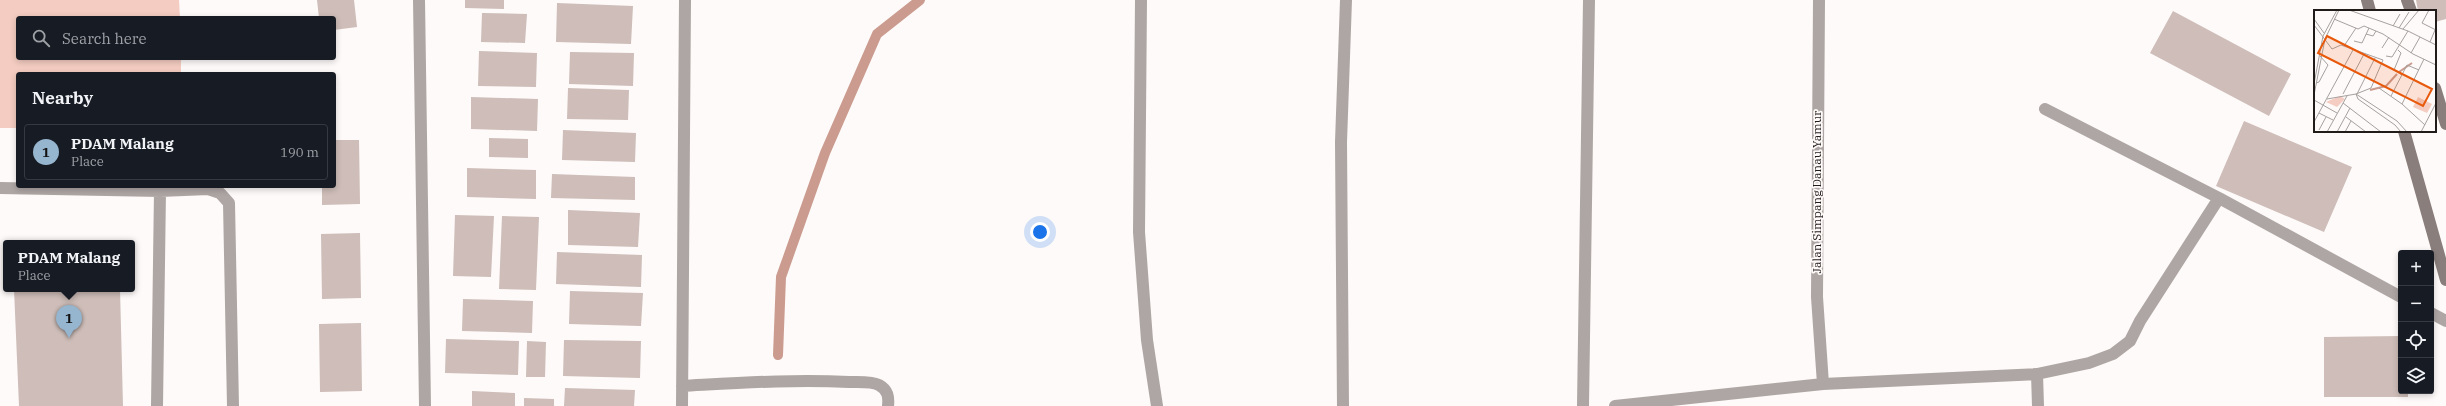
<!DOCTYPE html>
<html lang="en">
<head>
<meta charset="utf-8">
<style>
  :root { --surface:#171b24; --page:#20242c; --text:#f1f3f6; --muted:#9ea1a6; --line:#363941; --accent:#96b5cf }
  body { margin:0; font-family:"IBM Plex Serif",serif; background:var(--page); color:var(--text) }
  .controls { position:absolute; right:12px; bottom:12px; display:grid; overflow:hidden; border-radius:4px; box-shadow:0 2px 6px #0003 }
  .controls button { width:36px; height:36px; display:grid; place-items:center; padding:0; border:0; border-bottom:1px solid var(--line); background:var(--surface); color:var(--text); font:20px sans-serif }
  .you { position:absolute; left:1040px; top:232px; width:14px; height:14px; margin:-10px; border:3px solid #fff; border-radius:50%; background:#1a73e8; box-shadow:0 0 0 6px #1a73e833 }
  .badge { display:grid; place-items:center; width:26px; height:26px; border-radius:50%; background:var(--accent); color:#111; font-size:13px; font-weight:700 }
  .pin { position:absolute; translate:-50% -33px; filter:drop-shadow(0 1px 2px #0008) }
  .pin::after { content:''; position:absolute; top:21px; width:14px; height:12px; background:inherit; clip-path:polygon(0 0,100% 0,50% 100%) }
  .popup { position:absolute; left:3px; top:240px; width:132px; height:52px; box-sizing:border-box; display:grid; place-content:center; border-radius:4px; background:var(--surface); filter:drop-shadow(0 1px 3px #0005); font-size:13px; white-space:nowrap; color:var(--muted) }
  .popup b { font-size:15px; color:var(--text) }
  .popup::after { content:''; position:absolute; left:50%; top:100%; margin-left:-8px; border:8px solid transparent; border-top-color:var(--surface) }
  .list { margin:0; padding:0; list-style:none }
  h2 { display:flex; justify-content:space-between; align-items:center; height:52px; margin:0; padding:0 16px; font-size:17px }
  h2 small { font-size:13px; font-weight:400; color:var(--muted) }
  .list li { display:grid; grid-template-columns:26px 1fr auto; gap:12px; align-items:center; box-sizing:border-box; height:56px; margin:0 8px 8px; padding:0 8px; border:1px solid var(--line); border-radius:4px }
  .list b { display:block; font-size:15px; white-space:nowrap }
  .list p { margin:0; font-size:13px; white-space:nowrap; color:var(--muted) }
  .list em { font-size:13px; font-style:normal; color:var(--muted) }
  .icon { flex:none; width:22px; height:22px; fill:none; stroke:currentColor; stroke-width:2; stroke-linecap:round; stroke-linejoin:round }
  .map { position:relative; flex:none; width:2446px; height:406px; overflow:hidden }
  .search { position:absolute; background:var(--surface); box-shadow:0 2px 6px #0003; left:16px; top:16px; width:320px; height:44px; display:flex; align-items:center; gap:10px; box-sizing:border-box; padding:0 14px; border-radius:4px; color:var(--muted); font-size:15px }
  .panel { position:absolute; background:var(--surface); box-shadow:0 2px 6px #0003; left:16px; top:72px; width:320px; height:116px; border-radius:4px }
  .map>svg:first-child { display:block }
  .green { fill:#f4ccc1 }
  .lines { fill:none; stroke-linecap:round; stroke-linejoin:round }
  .stream { stroke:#ca9b8e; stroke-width:10 }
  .building { fill:#cebdb8 }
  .lane { stroke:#aea6a4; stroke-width:12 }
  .street { stroke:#aea6a4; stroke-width:12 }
  .secondary { stroke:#897e7b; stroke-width:12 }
  .labels { text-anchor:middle; stroke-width:3.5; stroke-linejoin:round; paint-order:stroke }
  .street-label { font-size:12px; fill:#211b19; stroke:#fefaf9 }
  .inset-river { fill:none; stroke:#ca9b8e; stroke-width:2 }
  .inset-road { fill:none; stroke:#a6a19f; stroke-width:1 }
  .view { fill:#e8590c; fill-opacity:0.15; stroke:#e8590c; stroke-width:2 }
  .inset-edge { fill:none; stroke:#211b19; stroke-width:2 }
</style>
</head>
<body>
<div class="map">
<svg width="2446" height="406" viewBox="0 0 2446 406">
  <rect width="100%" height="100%" fill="#fefaf9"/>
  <path class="green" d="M0,0h179l1,18h-162v40h163v16h-163v54h-18z"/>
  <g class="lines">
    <path class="stream" d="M778,355l3,-78 44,-124 52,-119 43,-34"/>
  </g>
  <path class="building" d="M317,0h37l3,27 -23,3v-12h-15z
    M465,0h39v9l-39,-1z
    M2416,0h30v19l-11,3v-11h-17z
    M557,3l76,3 -2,38 -75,-2z
    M2173,11l118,63 -22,42 -119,-63z
    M482,13l45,1 -2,29 -44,-1z
    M479,51l58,2 -1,34 -58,-1z
    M570,52l64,1 -1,33 -64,-2z
    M568,88l61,2 -1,30 -61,-1z
    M471,97l67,2 -1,32 -66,-2z
    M2244,121l108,46 -28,65 -108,-46z
    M563,130l73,3 -1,29 -73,-2z
    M489,138l39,1v19l-39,-1z
    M334,140h25l1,64 -38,1v-19h12z
    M467,168l69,2v29l-69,-2z
    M552,174l83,3v23l-84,-2z
    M568,210l72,3 -2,34 -70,-2z
    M455,215l39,1 -3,61 -38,-1z
    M502,216l37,1 -3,73 -37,-1z
    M360,233l1,65 -39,1 -1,-65z
    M557,252l85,3 -1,32 -85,-3z
    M14,289h106l3,117h-104z
    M570,291l73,2 -2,33 -72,-2z
    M463,299l70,2 -1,32 -70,-2z
    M361,323l1,68 -42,1 -1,-68z
    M2401,336v55h7v6h-84v-60z
    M446,339l73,2 -1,34 -73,-2z
    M564,340l77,1 -1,37 -77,-2z
    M527,341l19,1 -1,35h-19z
    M565,388l70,2 -1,16h-70z
    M472,391l43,2v13h-43z
    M524,398l30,1v7h-30z"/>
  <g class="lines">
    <path class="lane" d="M0,188l160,3 48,-2 12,4 9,10 4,203
      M157,406l3,-215"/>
    <path class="street" d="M419,0l6,406
      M1141,0l-2,232 8,108 10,66
      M1819,0l-2,297 6,87
      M2045,109l174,89
      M2431,313l15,8
      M2037,374l1,32
      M682,386c56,-3 112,-7 167,-4 9,0 23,-1 30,3 9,5 10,12 9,21
      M682,406l3,-406
      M1343,406l-2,-264 5,-142
      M1583,406l6,-406
      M1615,406l208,-22 214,-10 52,-11 24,-9 17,-13 10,-20 79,-123 182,99"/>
    <path class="secondary" d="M2367,0l3,11
      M2407,0l4,11
      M2435,88l11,36
      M2404,131l42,149"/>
  </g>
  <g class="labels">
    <g class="street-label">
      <text transform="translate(1817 192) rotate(-90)" y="4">Jalan Simpang Danau Yamur</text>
    </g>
  </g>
  <g transform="translate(2314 10)">
    <rect width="122" height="122" fill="#fefaf9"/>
    <path d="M26,86l5,3 -8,8 -11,-5zM104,87l14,7 -5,9 -14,-6z" fill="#f4ccc1"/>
    <path class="inset-river" d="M85,62l13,-9M56,80l16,-4 11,-12"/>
    <path class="inset-road" d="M35,0l59,21 28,14M115,0l-7,13 14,7M0,9l10,14M20,9l24,10 6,-3 19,8 30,20 23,11M0,15l18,24 9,-4 42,15 -12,28 -15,6 -29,5M79,16l7,-12M85,18l10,-16M89,19l16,-19M52,24l7,2 3,-5M40,31l8,2 7,-15M116,32l5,-12M30,36l12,-18M68,38l7,-11M84,40l3,3 -7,17 8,5M97,43l9,-16M72,46l6,1 16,-26M2,73l3,-1 9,-17 -8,-9M0,74l9,-48 14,-26M65,78l23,16 23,21M29,84l21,-40M42,84l41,27 10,11M42,84l2,5 37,26 6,7M43,84l18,-36M0,85l11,-56 14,-29M77,86l16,-31 12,5M0,90l23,13M29,93l38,29M88,94l22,-45M5,103l14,7M32,107l20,15M0,112l39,-72M5,120l7,-13M13,122l20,-36M23,122l13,-24M31,122l6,-11M107,122l15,-29"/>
    <path class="view" d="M13,26l105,53 -9,17 -105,-53z"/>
    <rect width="122" height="122" class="inset-edge"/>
  </g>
</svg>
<div class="controls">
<button>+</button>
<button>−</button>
<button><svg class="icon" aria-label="locate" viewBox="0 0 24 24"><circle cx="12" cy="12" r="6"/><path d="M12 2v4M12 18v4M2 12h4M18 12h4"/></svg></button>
<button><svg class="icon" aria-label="layers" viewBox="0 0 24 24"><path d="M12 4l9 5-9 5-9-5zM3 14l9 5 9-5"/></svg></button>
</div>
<div class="you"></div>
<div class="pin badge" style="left:69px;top:338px">1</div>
<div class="popup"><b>PDAM Malang</b>Place</div>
<div class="search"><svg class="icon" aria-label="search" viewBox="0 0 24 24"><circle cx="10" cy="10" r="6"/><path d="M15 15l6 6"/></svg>Search here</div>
<section class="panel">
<h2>Nearby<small></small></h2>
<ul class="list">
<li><span class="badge">1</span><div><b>PDAM Malang</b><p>Place</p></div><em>190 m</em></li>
</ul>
</section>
</div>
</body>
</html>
